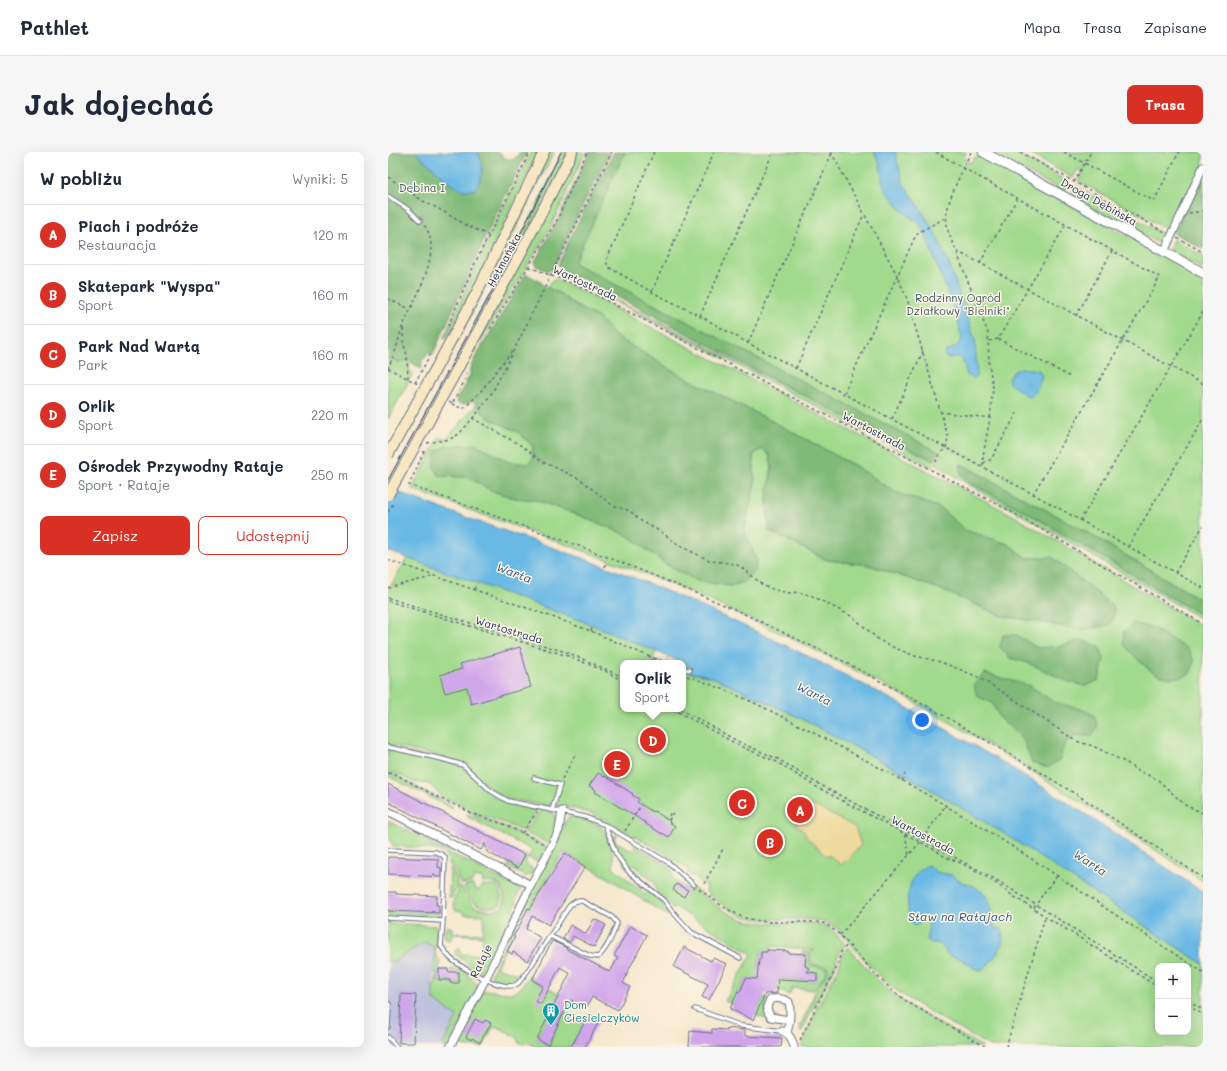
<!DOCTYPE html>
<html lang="pl">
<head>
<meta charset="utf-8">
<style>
  :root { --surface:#fff; --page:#f6f6f7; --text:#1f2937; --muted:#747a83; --line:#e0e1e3; --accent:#d93025 }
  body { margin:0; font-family:Mali,sans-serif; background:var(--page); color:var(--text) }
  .controls { position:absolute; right:12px; bottom:12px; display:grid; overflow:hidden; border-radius:8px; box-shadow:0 4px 16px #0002 }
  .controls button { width:36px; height:36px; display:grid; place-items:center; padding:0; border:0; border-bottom:1px solid var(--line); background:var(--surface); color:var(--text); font:20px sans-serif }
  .you { position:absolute; left:534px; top:568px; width:14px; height:14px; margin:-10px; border:3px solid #fff; border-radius:50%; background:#1a73e8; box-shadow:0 0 0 6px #1a73e833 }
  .badge { display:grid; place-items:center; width:26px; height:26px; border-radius:50%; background:var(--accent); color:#fff; font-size:13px; font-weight:700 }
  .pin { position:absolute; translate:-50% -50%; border:2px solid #fff; box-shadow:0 1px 4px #0006 }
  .popup { position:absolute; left:232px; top:508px; width:66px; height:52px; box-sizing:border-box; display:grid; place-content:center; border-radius:8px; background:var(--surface); filter:drop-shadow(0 1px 3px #0005); font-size:13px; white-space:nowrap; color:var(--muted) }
  .popup b { font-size:15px; color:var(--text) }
  .popup::after { content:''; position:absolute; left:50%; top:100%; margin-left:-8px; border:8px solid transparent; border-top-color:var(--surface) }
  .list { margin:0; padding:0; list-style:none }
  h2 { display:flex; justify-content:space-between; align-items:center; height:52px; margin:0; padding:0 16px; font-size:17px }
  h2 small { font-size:13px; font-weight:400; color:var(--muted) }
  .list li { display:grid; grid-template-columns:26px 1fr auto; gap:12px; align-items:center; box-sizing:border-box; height:60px; padding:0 16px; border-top:1px solid var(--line) }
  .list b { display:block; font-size:15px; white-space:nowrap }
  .list p { margin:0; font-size:13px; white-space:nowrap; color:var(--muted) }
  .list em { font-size:13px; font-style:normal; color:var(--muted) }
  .actions { display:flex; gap:8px; padding:12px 16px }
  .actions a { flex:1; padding:9px 0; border:1px solid var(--accent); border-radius:8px; text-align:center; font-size:14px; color:var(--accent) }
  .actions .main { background:var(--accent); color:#fff }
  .map { position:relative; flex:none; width:815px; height:895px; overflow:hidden; border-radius:8px }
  header { display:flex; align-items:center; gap:24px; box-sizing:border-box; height:56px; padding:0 20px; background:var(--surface); border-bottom:1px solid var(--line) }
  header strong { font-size:19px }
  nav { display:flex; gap:22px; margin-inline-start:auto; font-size:14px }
  .intro { display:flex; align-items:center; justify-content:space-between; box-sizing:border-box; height:96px; padding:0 24px }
  h1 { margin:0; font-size:28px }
  .button { padding:10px 18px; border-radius:8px; background:var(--accent); color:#fff; font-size:14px; font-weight:700 }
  main { display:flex; gap:24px; padding:0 24px }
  aside { flex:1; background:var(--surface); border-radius:8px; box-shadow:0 4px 16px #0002 }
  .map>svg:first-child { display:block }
  .industrial { fill:#bfc2dd }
  .green { fill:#a1da8d; stroke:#5e8476; fill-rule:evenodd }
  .forest { fill:#80ba78; stroke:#4e746b }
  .sand { fill:#eeda9e; stroke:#84847e }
  .water { fill:#6bb9e5; stroke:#4374a2 }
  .building { fill:#d0a6eb }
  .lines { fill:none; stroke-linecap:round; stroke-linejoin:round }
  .service-casing { stroke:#677085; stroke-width:5.5 }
  .minor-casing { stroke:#677085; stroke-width:9 }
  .tertiary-casing { stroke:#677085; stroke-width:11 }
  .secondary-casing { stroke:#677085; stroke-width:12 }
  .path { stroke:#677085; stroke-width:1.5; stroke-dasharray:3 3; stroke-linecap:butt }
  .service { stroke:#fff; stroke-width:3.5 }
  .minor { stroke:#fff; stroke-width:7 }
  .tertiary { stroke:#fff; stroke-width:9 }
  .secondary { stroke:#f7e8c3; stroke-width:10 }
  .tram { stroke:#1b2f5e; stroke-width:1 }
  .secondary-bridge-casing { stroke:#677085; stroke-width:12; stroke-linecap:butt }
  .path-bridge { stroke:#677085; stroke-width:1.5; stroke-dasharray:3 3; stroke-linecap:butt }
  .secondary-bridge { stroke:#f7e8c3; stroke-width:10 }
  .labels { text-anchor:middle; stroke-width:3; stroke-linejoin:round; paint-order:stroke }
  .park-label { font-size:11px; fill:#3c5a6a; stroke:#fcf5e5 }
  .street-label { font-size:11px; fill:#1b2f5e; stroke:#fcf5e5 }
  .culture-label { font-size:11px; fill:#0d838f; stroke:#fcf5e5; text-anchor:start }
  .water-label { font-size:12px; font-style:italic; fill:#335886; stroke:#fcf5e5 }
</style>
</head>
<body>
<header>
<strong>Pathlet</strong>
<nav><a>Mapa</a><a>Trasa</a><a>Zapisane</a></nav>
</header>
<div class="intro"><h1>Jak dojechać</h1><a class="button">Trasa</a></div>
<main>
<aside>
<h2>W pobliżu<small>Wyniki: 5</small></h2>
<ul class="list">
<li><span class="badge">A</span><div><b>Piach i podróże</b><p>Restauracja</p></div><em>120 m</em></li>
<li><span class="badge">B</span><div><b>Skatepark &quot;Wyspa&quot;</b><p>Sport</p></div><em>160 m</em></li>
<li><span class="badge">C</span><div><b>Park Nad Wartą</b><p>Park</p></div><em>160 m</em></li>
<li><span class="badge">D</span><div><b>Orlik</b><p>Sport</p></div><em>220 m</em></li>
<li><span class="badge">E</span><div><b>Ośrodek Przywodny Rataje</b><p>Sport · Rataje</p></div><em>250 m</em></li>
</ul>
<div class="actions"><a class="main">Zapisz</a><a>Udostępnij</a></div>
</aside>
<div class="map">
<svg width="815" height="895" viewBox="0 0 815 895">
  <rect width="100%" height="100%" fill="#fcf5e5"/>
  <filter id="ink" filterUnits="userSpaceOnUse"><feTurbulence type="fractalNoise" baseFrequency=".025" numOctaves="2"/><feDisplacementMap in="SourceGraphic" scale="8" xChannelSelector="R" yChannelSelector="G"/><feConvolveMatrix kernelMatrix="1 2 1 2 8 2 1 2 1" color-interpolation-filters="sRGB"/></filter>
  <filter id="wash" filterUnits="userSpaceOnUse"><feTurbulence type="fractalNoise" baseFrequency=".012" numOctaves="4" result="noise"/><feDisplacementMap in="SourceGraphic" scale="16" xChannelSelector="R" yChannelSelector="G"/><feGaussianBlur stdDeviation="0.9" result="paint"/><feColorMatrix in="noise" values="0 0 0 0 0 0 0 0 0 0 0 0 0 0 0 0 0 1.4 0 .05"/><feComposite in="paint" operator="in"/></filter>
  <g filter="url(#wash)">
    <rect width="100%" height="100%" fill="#f5e8ce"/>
    <path class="industrial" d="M37,790l10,6 -2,51 24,18 -15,30h-54v-86h7z"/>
    <path class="green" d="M143,0h7l-55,115 -37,72 -2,-1 45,-101z
      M161,0h5l-49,98 -39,75 -26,45 89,-174z
      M175,0h5l-39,78 -42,75 28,-54z
      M190,0h7l-23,51 -14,29 -76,123v-2l71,-131z
      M237,0h341l-2,7 6,4 4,-5 8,-2 221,122v323l-122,-72 -120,-65v11l9,8 56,29 173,102 4,2v4l-165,-96 -54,-30 -42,-26 -6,-5 6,-9 -369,-191z
      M603,0h22l57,31 -5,7h-5z
      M638,0h177v97l-125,-68 5,-9 -5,-3 -5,9z
      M687,34l92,50 -5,9 -88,-47 -2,-4z
      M785,87l30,17v13l-31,-17 -2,-4z
      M183,126l353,178 8,3 4,-1 -4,9z
      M166,127l25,11 430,223 194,114v254c-123,-80 -246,-161 -378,-226 -50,-25 -102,-49 -154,-71 -85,-34 -173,-63 -259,-95l27,-51h8l3,-3 27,-31 10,13 31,15 15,14v13l-6,5 -19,-2 -18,-11 -50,25 26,1 13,6 13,8 23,7 21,2 45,16 46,19 40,30 30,16 34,5 24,-15 2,-9 -13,-31 11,-48 -2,-28 9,-6 7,5 3,12 -5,33 2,32 58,29 42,5 68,23 65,28 32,5 18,-63h-25l-19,-14 -44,-14 -24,-22 -45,-15 -36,-25 -89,-48 -90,-45 -65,-39 -16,-18 -25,-13 -15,-12 -12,-5 4,-7z
      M0,206l11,4 9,-2 2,10 2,5 -24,44z
      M19,406l186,67 63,26 -3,8 10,4h-40v46h60v-46h-3l1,-1 10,6 -1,5 22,4 49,22 49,24 95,51 95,57 203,133v83h-212l-71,-41 -26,-17 -20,-19 -38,-42c-22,-15 -53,-6 -79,-9 -20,-2 -36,-15 -51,-27l1,-5 -20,-15 1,-3 -30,-20 -65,-35 -21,-6 -23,-4v2l-42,-7 -16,-10 -27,-25 -20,-7 -56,-12v-154zM770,814h30v66h-30z
      M0,597c20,4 58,9 75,19 10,6 17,17 27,25 13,10 29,13 46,16l1,2 -16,20 -16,-8 -33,-10 -10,-8 -20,-8 -13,-13 -16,-2 -19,-10 -3,1 61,33 1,3 -65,-33z
      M153,658l11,2c9,12 2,21 -3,32l-25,-12z
      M80,662l35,12 44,21 -9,15 -10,-5 -3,6 7,5 1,3 -2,4 -6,1 -16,-8 -1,-4 3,-1v2l7,3 7,-13 4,2 3,-7 -66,-34z
      M181,665c11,0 28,4 35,14 2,4 4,9 6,14 3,7 4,14 3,22l33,28 4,-4 9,8 11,15 -2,2 -61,-39 -44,-25 -34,57 -3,-2 -30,60 24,8c-7,8 -22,10 -29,0l43,-89 20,-37 7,-16 4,-11z
      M0,669l130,67 2,-3 1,1v3l-6,11 2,2 -10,24 -23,45 -4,1 -24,-17 -1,-3 2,-3 3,-1v6l22,1 1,-19 -31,-2 -1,5 -3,1 -3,-2v-8l3,-4 4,2v5l31,1 1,-19 -20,-1 -2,-3 -7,-1 -2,-10 5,-7 1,-7c8,5 8,15 15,20 6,4 22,6 28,1 4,-5 2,-20 -4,-23 -5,-2 -11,-1 -16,-2l1,-4 -2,-1 -2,1 -5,-1 -1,1v3l-7,3h-6l-3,-11 -7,-8 -3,-10 -5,-3 -9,-3 -40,-3 -5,-12z
      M227,683h2l-3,5 18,11 3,-5 34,20 3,4 1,10 17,11 3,-4c17,13 34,29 55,34 22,6 62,-3 80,6 6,4 13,12 17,18l-6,7 -5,18 -17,30 -15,31 -2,1 1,-8 8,-16 6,-16 13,-21 -1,-5 -13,-1 -3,-2 -1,-11h3v-2l-42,-4v4l-4,2h-6v7h-2l-1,10 4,10h-7v3l-9,-4 -6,14 -2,-1 -3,6 24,9 4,-7 -2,-1 2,-2 5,3 -3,10 20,14 1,5 -3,-1v-3l-23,-7 -35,-16 27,-47 -77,-47 -2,2 -9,-11 -8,-7 -1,-8 -21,-18 -4,3h-3l-8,-14 -7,-14v-2z
      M62,716c9,9 9,20 1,30l-2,-1z
      M84,732l4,6 5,-1 1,-4 15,1c4,4 5,13 3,19 -9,4 -24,3 -30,-7 -2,-4 -3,-8 -6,-11z
      M51,758v8l-3,1 -46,-2 -2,-1v-5z
      M0,771l48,3h1l-1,11 1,2 -2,15 5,8 -2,19 7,1 1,-2h4v3h9v-10l-8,-1v-3l12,1 14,15h2l-30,62h-7l15,-30 -24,-18v-15h3v-12h-2l1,-24 -10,-6 -30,19h-7z
      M460,795c14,16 27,31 43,45 24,21 64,39 92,55h-182l19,-45 18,-32 5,-17z
      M414,799l7,1v10l1,3 4,1 12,2v5l-12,17 -22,-2 -3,7 -12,-6 1,-10 39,2v-8l-10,-1 2,-4 -4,-2 1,-12h-4z
      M141,824l3,2v2l28,15 -23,44 11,6 17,-33 20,10 -14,25h-35l-7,-4 -6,1 -5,-2 -1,-5 -21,-11 -3,2 -11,19h-17l-6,-3 -1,-5 25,-48c12,-3 25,7 36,-1 4,-4 6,-10 10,-14z"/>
    <path class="forest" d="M0,0h27l37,33 12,5h11l4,-36 -2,-2h20l8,6 7,2 6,-4 1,-4h8l-41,84 -53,118 -4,-1 -7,8 -1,8 -13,-9 -9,2 -11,-4z
      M201,0h21l-40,79 -17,38 -5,2 -12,-5 -2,-3 1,-2 23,-41z
      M226,0h11l-51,111 365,189 -3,6 -4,1 -60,-28 -287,-151 -17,-6 -10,-9 15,-33z
      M815,19v78l-28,-16z
      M138,122l14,7 4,5 15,7 15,12 25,13 16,18 65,39 90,45 89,48 36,24 45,16 25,22 43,14 19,14 25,-1 61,49 2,10 -6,9 -28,5 -47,-9 -32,-5 -65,-28 -68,-23 -42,-5 -58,-29 -2,-32 5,-33 -3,-12 -7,-5 -9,6 2,28 -11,48 13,31 -2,9 -11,11 -13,4 -34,-5 -30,-16 -40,-30 -46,-19 -45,-16 -21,-2 -23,-7 -13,-8 -13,-6 -26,-1 -6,-8 2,-17 11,-5 27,-2 16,7 18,11 19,2 6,-5v-13l-15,-14 -31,-15 -14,-16 -10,4 -5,-1 -2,-4 14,-25v-7l6,-12z
      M573,312l120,65 122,72v15l-177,-104 -56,-29 -9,-8z
      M745,471l20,5 36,22 5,12 -4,12c-31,13 -46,-9 -66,-29v-14z
      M615,483h13l22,13 24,-2 19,-6 18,6 5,13 -5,21 -14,6 -16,-4 -41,-19 -18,-5 -10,-11z
      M596,521l46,13 24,16 27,7 13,6 4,12 -7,9 -15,-1 -12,9 -4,15 -12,9 -16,-5 -9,-24 -22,-19 -9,-17 -15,-7 -3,-11z"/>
    <path class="sand" d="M425,653l42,22 6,18 -20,20 -12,-10 -2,2 -22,-21 1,-2 -10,-10z"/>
    <path class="water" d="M27,0h62c9,12 5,27 -2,38h-11l-12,-5z
      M486,0h21l8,31 12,17 17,27 17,36 26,77 2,35 -1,2 -2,1 -7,-3c-4,-12 -2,-22 -19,-17l-3,-2v-4l12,-6 5,-7 -6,-25 -31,-80 -6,-11 -15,-10 -19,-24 -3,-9 -2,-16z
      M633,216l18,2 3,6 -7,17 -6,4 -20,-14 -1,-4 5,-7z
      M0,336c71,29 144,51 216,78 43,16 85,35 127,54 115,52 227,113 334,181 47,30 92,61 138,91v72l-203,-133 -95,-57 -95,-51 -49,-24 -49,-22 -22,-5 1,-4 -10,-6 -88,-37 -205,-74z
      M541,713l7,7 16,3 9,7 12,4 9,6 7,7 -1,4 3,4v6l3,2 -1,9 3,5 5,-1 1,1 1,13 -5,8v3l-13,15 -5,2 -5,-1 -6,-5 -10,-6 -6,-1 -6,-3 -5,-8 -5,-3h-5l-5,-3c-1,-8 5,-16 -1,-23h-4l-3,7 -5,2c-2,-4 -4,-8 -5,-12 -4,-18 1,-43 20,-49z"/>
    <g id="blocks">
      <path class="building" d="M132,495l11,40 -60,17 -4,-17 -22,6 -5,-18 22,-6 -2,-5z
        M210,621l6,4 1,-1 28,18 -1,1 7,4 -2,3 16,10 1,-1 16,10 -1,1 6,4 -6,11 -7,-4v1l-16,-10v-1l-51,-31 1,-2 -7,-4z
        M0,632l137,71 -7,13 -31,-16 -2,-9 -4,7 -93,-48z
        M177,701l20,14 -36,58 -17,-9 -6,13 15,9 -14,23 -14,-9 -1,2 -5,-3 8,-14 -2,-1 5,-7 10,-21 2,1z
        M0,705l50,2v8l3,1v9l-53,-3z
        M288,732l12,6 -4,7 -11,-7z
        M0,740h8v2l41,2 -1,9h3v8l-51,-2z
        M206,767l12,6 -12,22 -21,-11 -3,6 -7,-3 7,-14 16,9z
        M242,774l17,9 -21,40h1l-4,8 7,4 -12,23 -26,-13 -6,11 -16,-8 -22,45 -11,-6 33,-66 -10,-6 -19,37 -6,-3 8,-15 -11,-6 20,-39 15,7 -1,1 44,23 8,-14 -4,-2z
        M296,795l27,14 2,-3 14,6 -18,36 -7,-3 6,-13 -34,-17z
        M379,798l21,1v2l18,1 -1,12 4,2 -2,4 10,1v8l-39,-2 -1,14 -12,1 -12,26 -23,-11 8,-18 2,1 6,-14 11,1 2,-20h2v-7h6z
        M51,817h9v3h11v11h-9v-3h-11z
        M13,842l15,1 -2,48h-15z
        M201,862l11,6 -15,27h-14z
        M87,867l8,4 2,-3 6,3 -11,20 -8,-5 -1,2 -5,-3z
        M339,876l18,2v6l37,2 -1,9h-92l1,-16 22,2v-4l15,1z"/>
    </g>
  </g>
  <g filter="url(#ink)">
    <use href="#blocks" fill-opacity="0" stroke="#677085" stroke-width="1"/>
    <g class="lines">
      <defs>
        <path id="service" d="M0,44l21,14 11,11
          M295,517l7,1
          M0,595l54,12 21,6 28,26 17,10 77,16 20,8 64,38 25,22
          M146,626l26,7 -8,25
          M217,673l11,29 13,18 35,28 8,11 19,21 49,26
          M0,698l48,2 5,2 4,3 -2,64 -55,-3
          M55,769l-2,25c3,4 6,8 9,12 11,9 53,35 67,26 7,-5 27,-39 33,-48l40,20 8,1c9,-8 15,-22 19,-34l-5,-6 -30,-16h-6l-6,4 -20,31
          M307,857l47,17 40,5
          M0,875l1,-23
          M0,885l9,10"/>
        <path id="minor" d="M776,100l39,-85
          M0,659l143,74
          M394,879c8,2 10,9 12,16
          M399,881c3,-11 4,-21 2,-31 -6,-4 -11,-4 -18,-3 -5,6 -5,12 0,18l18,3
          M62,895l35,-67 46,-95 20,-38 8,-17 3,-19"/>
        <path id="tertiary" d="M595,0l220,121"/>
        <path id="secondary" d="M48,216l41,-76 67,-140
          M65,225l70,-128 49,-97"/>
      </defs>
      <use href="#service" class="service-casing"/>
      <use href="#minor" class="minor-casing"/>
      <use href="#tertiary" class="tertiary-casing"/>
      <use href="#secondary" class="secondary-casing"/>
      <path class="path" d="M266,0l-47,107v5l3,4 42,24 48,24 48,27 285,151 170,94
        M443,0l66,123 10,24 41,138 -2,12 -6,4 -5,10
        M548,0l27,16c-7,18 -19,38 -16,57 1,9 6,18 9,26l24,12 223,121
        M583,0l-8,16 197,109 -127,217
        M632,0l145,80
        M676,0l90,49 25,-49
        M0,25l35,24 16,8 27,16 22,10
        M686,30l17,-30
        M801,61l14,-2
        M789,86l26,14
        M569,101l31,80 1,31 4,24 -3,30
        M592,111l37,-64
        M141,115l52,20 429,224 193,113
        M264,139l62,-139
        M0,147l22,10
        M312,164l73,-164
        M688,164l36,-65
        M60,174l27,-63 55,-111
        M15,176v14l4,13 1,24
        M102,177l67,-109 30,-68
        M610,187l71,37
        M601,189l9,-2 67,-113
        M360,191l84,-190
        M0,216l30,16
        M408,216l68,-154
        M0,217c2,-6 5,-11 7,-17 3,-8 4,-16 7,-24 11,-27 43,-77 22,-103
        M27,231l15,-28h2
        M456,241l70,-154 5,-7 26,-14
        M61,250l3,2 15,-28 -1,-4
        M64,252l6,3 6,1c20,-17 32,-39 49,-57
        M552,260l50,6 -7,38v12
        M84,266l50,28 21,16 37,17 32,26 18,6 11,10 22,12 17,13 31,15 19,2 10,3 24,20 11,4 13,3 11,-1 13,4 41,21 26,23 11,6 25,10 26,6 35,14 30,18 61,41 12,7 14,4 34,17 9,7 21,9 28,26 18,8
        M504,267l31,-68
        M39,291l23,-4 9,-5 19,-22 15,-21 18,-35 101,-204
        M36,299l-15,34 170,61 64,25 93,39 107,51 98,53 99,58 42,26 121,80
        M595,311l7,-3 3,-4 24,-43
        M692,369l123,-209
        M740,395l75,-128
        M0,408l145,50 58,21 57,25 4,4 7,3
        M217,415l1,-4
        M787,421l28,-47
        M0,436l47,-12
        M86,437l3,-6
        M0,446l181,55 54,24
        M0,449l180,55 37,15 18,10
        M203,479l2,-6
        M260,504l20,7
        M278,511l2,-7
        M299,524c49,16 95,40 140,64 74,38 147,81 217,127 53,35 105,71 159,105
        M285,557l67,37 37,16 36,23 124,66c8,7 10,6 19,10 20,9 40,21 57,35l145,91
        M292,557l61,34 37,16 35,22 182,98 163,103
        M0,621l7,1 54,29 12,4 9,6 34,11 40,20
        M174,627l14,-26
        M514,629l3,-7
        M281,664l2,-4 2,1 -4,7
        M237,679l16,-26
        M134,681l15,-21
        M517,682l4,22
        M44,722l6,1
        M316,732l19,-35
        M311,737l23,17 22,12 23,4h46l10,1 7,4 10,8 37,41 15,14 17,13 77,44
        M646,756l11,-17 12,-15
        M43,759h6
        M452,783l81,-94 24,-35
        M800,849l15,9
        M800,853l15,10
        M412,888l19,-39 17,-32 5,-17 7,-8
        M618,895l39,-130"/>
      <use href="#service" class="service"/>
      <use href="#minor" class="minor"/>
      <use href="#tertiary" class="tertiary"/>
      <use href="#secondary" class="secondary"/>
      <path class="tram" d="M0,328l105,-191 68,-137"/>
      <defs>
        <path id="secondary-bridge" d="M0,303l48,-87
          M0,343l65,-118"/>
      </defs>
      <use href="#secondary-bridge" class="secondary-bridge-casing"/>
      <path class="path-bridge" d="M0,360l5,-8"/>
      <use href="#secondary-bridge" class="secondary-bridge"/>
    </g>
  </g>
  <defs>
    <symbol id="building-pin" viewBox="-11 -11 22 30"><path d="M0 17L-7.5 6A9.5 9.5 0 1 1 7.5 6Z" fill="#0f9aa8" stroke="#fcf5e5"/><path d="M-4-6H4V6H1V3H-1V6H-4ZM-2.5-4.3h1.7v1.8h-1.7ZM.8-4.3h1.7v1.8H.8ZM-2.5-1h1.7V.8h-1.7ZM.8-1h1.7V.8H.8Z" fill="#fff"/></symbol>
  </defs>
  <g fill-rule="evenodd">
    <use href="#building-pin" x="153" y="849" width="20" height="27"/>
  </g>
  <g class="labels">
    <g class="park-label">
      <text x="34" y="40">Dębina I</text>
      <text x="570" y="150">Rodzinny Ogród<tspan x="570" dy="13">Działkowy "Bielniki"</tspan></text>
    </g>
    <g class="street-label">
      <text transform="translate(711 50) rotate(29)" y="4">Droga Dębińska</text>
      <text transform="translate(116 108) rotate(-62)" y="4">Hetmańska</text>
      <text transform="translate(197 131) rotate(25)" y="4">Wartostrada</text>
      <text transform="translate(486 279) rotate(28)" y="4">Wartostrada</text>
      <text transform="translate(121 478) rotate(17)" y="4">Wartostrada</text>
      <text transform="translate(535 683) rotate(28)" y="4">Wartostrada</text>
      <text transform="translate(93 809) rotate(-64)" y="4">Rataje</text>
    </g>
    <g class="culture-label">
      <text x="176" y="857">Dom<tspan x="176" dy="13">Ciesielczyków</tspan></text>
    </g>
    <g class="water-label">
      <text transform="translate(126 421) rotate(21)" y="4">Warta</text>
      <text transform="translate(426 542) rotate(27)" y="4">Warta</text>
      <text transform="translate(702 711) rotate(33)" y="4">Warta</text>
      <text x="572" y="769">Staw na Ratajach</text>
    </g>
  </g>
</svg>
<div class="controls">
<button>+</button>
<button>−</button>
</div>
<div class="you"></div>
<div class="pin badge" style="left:412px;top:658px">A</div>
<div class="pin badge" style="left:382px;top:690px">B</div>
<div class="pin badge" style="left:354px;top:651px">C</div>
<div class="pin badge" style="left:265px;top:588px">D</div>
<div class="popup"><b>Orlik</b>Sport</div>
<div class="pin badge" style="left:229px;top:612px">E</div>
</div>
</main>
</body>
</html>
